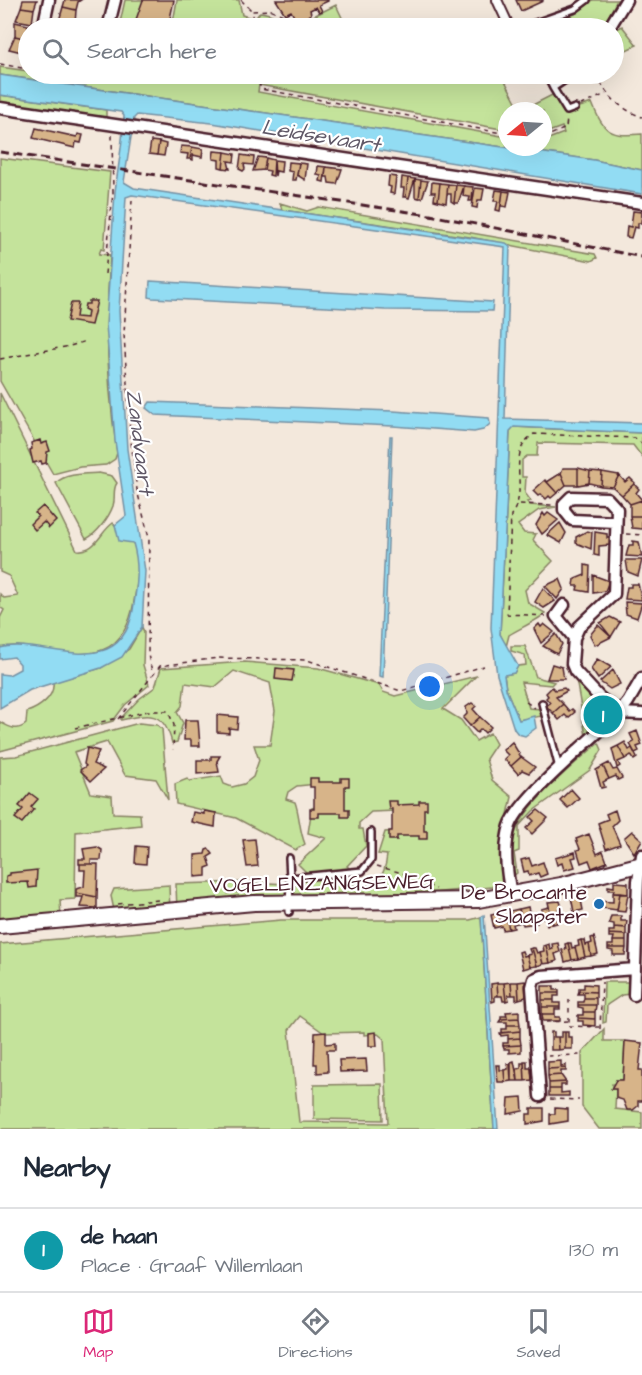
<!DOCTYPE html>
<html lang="en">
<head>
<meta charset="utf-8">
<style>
  :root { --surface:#fff; --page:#f6f6f7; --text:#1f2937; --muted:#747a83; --line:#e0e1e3; --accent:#db2777 }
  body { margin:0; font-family:"Architects Daughter",sans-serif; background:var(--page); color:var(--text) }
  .compass { position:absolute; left:498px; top:102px; width:54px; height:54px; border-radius:50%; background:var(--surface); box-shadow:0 6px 24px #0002; rotate:252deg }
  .you { position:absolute; left:430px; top:687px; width:21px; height:21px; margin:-15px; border:4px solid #fff; border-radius:50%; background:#1a73e8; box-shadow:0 0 0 9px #1a73e833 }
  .badge { display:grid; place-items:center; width:39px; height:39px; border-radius:50%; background:var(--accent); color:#fff; font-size:20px; font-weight:700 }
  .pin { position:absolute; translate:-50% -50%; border:3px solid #fff; box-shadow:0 2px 6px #0006 }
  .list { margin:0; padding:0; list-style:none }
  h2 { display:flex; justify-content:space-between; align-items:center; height:78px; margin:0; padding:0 24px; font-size:26px }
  h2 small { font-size:20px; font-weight:400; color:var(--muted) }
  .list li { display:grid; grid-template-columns:39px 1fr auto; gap:18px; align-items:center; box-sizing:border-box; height:84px; padding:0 24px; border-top:2px solid var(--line) }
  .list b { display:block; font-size:22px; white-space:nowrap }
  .list p { margin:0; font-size:20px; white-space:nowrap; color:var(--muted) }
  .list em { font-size:20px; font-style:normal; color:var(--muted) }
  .icon { flex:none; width:33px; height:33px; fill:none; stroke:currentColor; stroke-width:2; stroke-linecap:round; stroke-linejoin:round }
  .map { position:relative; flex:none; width:642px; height:1129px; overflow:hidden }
  .search { position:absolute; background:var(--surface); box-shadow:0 6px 24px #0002; left:18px; right:18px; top:18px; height:66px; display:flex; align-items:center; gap:15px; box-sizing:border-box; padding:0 21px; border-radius:33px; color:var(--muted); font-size:22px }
  .sheet { height:162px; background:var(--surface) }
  nav { display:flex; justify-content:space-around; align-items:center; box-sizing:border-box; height:84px; border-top:2px solid var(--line); background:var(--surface); font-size:16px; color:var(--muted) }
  nav a { display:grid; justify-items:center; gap:3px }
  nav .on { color:var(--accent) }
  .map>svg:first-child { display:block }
  .green { fill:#c4e39b; stroke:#878163; stroke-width:1.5; fill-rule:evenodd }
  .water { fill:#92dcf3; stroke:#7590a3; stroke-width:1.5 }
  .building { fill:#d7b489; stroke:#4a1f2b; stroke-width:1.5 }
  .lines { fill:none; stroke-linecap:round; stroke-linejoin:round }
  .service-casing { stroke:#4a1f2b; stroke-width:10 }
  .pedestrian-casing { stroke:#4a1f2b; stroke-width:12 }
  .minor-casing { stroke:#4a1f2b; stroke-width:15 }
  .secondary-casing { stroke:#4a1f2b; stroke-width:18 }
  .path { stroke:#4a1f2b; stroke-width:1.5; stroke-dasharray:4.5 4.5; stroke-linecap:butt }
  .service { stroke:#fff; stroke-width:5 }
  .pedestrian { stroke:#fff; stroke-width:8 }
  .minor { stroke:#fff; stroke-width:10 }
  .secondary { stroke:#fff; stroke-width:14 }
  .rail { stroke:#4a1f2b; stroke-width:3; stroke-dasharray:9 4.5; stroke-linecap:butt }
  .poi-dot { fill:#1f6fb2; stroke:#fff; stroke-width:2 }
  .labels { text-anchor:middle; stroke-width:4.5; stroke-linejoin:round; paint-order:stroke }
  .street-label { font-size:21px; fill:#4a1f2b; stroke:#fff }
  .poi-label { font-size:21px; fill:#4a1f2b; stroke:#fff; text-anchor:end }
  .water-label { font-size:22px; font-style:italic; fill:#605867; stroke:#fff }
</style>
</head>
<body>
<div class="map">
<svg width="642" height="1129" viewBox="0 0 642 1129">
  <rect width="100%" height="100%" fill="#f3e8dc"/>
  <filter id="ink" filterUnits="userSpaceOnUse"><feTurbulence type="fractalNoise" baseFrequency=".0167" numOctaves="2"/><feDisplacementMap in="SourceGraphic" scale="12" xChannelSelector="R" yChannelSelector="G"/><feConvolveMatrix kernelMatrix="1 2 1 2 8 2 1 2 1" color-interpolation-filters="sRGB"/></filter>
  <g filter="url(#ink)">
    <path class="green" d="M125,0h19l-5,28h-26l1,-5h6z
      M177,0h62l3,15 13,4 5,-7c10,1 20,5 24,16h-112z
      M593,0h24l-11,21 -8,7h-73l50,-14z
      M336,5l11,23h-58z
      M622,26l15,19 -17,8 -6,-3v-19z
      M0,67l28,4v3l74,7 3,-7h291c19,9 86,8 107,3l18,34 35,-18 11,18 25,-8c12,30 18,34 50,31v36l-48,-10 -594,-85zM259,85l248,45v-19h36v23l19,-7 2,6 -21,8v6h-36v-10l-249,-45z
      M0,95l106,15v9l-106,-15z
      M0,158l110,14 -6,78 -3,-1 -2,5 11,1c-5,66 -3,133 7,198l-2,6 -9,6 -26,2 -27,7 -53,-93z
      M280,203l27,8 12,-4 276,47 2,4 -6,3 -121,-24 -188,-27z
      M0,393l77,157c19,2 23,-18 36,-27 6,7 15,12 20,20 10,17 4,40 1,58 -9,54 -41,58 -89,50 -15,-3 -29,-8 -45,-3v-30l4,-8 -4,-3v-13l4,4 14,-2 -9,-20 -9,-4z
      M513,427l129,6v24l-9,-12 -95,-2 -1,13h-10l-5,4v17h4l-1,16 6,8 -4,1 3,3 26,2 -17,3 -21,15 6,8 12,1 -3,6 20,21 -28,29 3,13 17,10c-4,6 -27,16 -36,22l-3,12 -6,-13 10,-203z
      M99,473l13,3 5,7c-5,7 -1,14 -4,23 -4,11 -16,28 -27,33l-30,-56c10,-10 30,-9 43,-10z
      M142,627l2,5 -1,33 6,20 -24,20 -12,16 -113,30v-29c9,5 17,10 26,2l1,-12c12,-4 28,-15 26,-30l48,-14 28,-19z
      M511,646h14l11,31 18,5 -3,3 -30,-3 8,26 12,1 1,7 -23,4 -13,-31 -2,-14 10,-2 4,-7 8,-1 -1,-10 -14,-4z
      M245,662l73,6 61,17 4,7 12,4 81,-20 -33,33 18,11 15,21 14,-8 6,11 -10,15 6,21 20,17 -12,52 3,37 -73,7 -131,5 -6,-2 2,-15 13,-7 -10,-10 28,-26 -18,-5 4,-25 5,-1v-23l-20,2 -9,6 -2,7 9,3c5,14 4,28 10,42l-9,6 -60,-32 -60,-14 -1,-20 12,-5 3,2 31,-5 3,8 8,3 12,-3 9,-7 6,-17 -5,-15h16l5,-34 -5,-28 -36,-12 -19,16 -30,-4 -3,23 -5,6 6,11 -6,19 -5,1c-8,-32 -22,-30 -51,-23v-2l18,-19 16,-12 6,-19zM396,811v20l-11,1 -7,22 9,1c-2,22 -11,36 -34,29l4,-9 -10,-9 19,-20 -3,-17h-4v-6l12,-11z
      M576,679l30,30 1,8 -21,19z
      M139,723l18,2 5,4 6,71 -12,-21 -31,-4 -18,-33 -33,10 17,41 21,3 1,17 27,1 1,11 -65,7 -1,67 -15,1 1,17 -61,2v-162l16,-1z
      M599,743l3,7 -12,20 -57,41 -14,15v25l-5,2 3,20 -4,3c-1,-14 -2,-27 2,-42 8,-28 61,-72 84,-91z
      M246,882l42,2 -2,21 -109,7 -1,-28z
      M169,885l1,28 -56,-3 -3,-14 3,-7z
      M481,917l13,212h-494v-185l281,-24h189zM300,1016l24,17 40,-1v3l14,-1 6,5 4,84 -89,-1 -10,-92z
      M604,982h26v12l-8,1 -15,10 -1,17 -3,1z
      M604,1029v12h21l-2,39h-7v4h-4v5h4l-1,20 27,3v17h-43l-17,-22v-54z
      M382,1084l1,36 -69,-1v-34z"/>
    <path class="water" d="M0,75l594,85 48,10v24l-430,-71 -75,-8 -3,3 -10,64 10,6 372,55 4,3 -5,173 137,4v10l-128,-6 -4,4 -10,203 18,32 -4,7 -10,2 2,14 13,31 15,-4 2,12 -11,8 -7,-2 -4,-5 -17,-54 -6,-47 14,-381 -373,-52 -6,2 -7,114 8,138 18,122 -3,56 -20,30 -21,11 -71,22 -30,18v-34l9,1 11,-6v-5l-6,-7 -14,2v-11c41,-12 119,38 133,-38 4,-24 7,-43 0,-67l-14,-2 -4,-16 11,-9 -11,-75 -9,-117 9,-132c3,-25 8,-51 9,-76l-3,-4 -121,-17z
      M150,281l343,21 -1,9 -107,-1 -233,-12 -3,-1z
      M150,402l243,9 96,7 1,6 -7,6 -9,2 -81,-6 -238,-11 -9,-7z
      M390,436h2l-9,241 -4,-1z
      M484,915l14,214h-4l-13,-212z"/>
    <path class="building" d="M23,0h14l-3,9 -13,-2z
      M65,0h16l-3,2 -2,8 -13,-3z
      M143,0h31l-6,28h-35z
      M276,0h52v1l-9,4 3,6 -3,1 -3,-5 -6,3 1,4 -4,4 -10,4 -6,-11 -6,3z
      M516,0h27v1l-22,10z
      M21,7l13,2 -2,14 -16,-3z
      M63,7l13,3 -1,14 -16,-3z
      M15,22l17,4 -4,2v11l-13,-3z
      M15,36l13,3 -2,14 -17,-4z
      M36,128l41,9 1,-3 5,1 -2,8 -5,-1 -1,6 -42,-10z
      M151,141l8,1 -2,13 -8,-1z
      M159,142l7,2 -2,12 -7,-1z
      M181,146l11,1 -2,12h-3l1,-5 -8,-1z
      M192,147l11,2 -1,8 -9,-2v5l-3,-1z
      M214,151l11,1 -2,16 -4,-1v-7l-6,-1z
      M225,152l10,2 -1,8 -6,-1 2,8 -7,-1z
      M241,155l13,2 -1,8 -9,-1 1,5 -2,2 -4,-2z
      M258,157l8,1 -2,12 -11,1z
      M266,158l8,2 -1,16 -4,-1 1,-4 -6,-1z
      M274,160l8,1 -1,11 -5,-1 -1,5z
      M289,162l10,1 -3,17h-4l1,-8 -5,-1z
      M299,163l8,1 -2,16 -8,-5z
      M318,166l8,1 -2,15 -4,-1 1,-5 -4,-1z
      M326,167l16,2 -5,15 -8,-1 -1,-6h-3z
      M389,176l7,1 -2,17 -4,-1 1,-6 -3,-1z
      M402,177l6,1 -2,19h-3l1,-9h-3z
      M408,178l7,1 -6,19 -3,-1z
      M415,179l6,1 -2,18 -4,-1z
      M421,180l7,1 -6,17h-3z
      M432,182l8,1 -2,18 -4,-1 1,-8h-4z
      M440,183l8,1 -2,19 -8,-2z
      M448,184l8,1 -2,18 -3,-2v-7h-4z
      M456,185l8,1 -6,17h-4z
      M464,186l9,1 -1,14h-3l1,-4 -7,-1z
      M475,188l9,1 -2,11h-4l-1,8 -5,-1z
      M496,190l7,1 -3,20 -4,-1 2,-9h-4z
      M503,191l7,1 -3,15 -6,-1z
      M633,211l9,1 -1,11h-3v5l-4,-1 -3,11 -5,-1 1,-11 4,1z
      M89,301h8l-6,24 -24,-4 4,-18h7l-2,14 11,1 1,-7 -4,-2 1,-5h4z
      M40,440l1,4 6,-2 3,9 -3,1 -1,11 -4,1 -1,-3 -8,2 -3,-13 2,-1 -1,-6z
      M563,468h15v17h-12l-5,-12z
      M578,468l12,3 -1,12 -11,2z
      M590,471l12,1 -1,14 -12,-3z
      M602,472l17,3 -6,12 -12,-1z
      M561,473l5,12 -9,8 -10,-11z
      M619,475l6,7 5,-4 5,5 -13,12 -9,-8z
      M545,480l12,13 -6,5 -2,-2 -3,3 -5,-5 -3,2 -5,-5z
      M634,484l5,5 -3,4 6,7 -12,4 -8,-9z
      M642,500v16h-12v-12z
      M43,506l13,15 -7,7 -5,-6 -9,8 -5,-6 8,-8 -3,-3z
      M543,513l2,3 3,-3 10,7 -16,14 -6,-9z
      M630,516h12v13l-10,-1z
      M560,523l6,10 -5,10 -14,-8z
      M587,531l5,1 -1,17 -15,-6v-6z
      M595,532l12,2v4h3v7l-11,1v10l-5,-1z
      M633,541l6,1 3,15 -16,-1 3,-11h4z
      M626,560h16l-4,16 -10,-4z
      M585,565l5,1 -1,26 -12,-2 1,-4h-4l1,-7 10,-4z
      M593,575l16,6 -4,10 -12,2z
      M560,579l4,10 -7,10 -12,-13z
      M631,584h7l4,16 -17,-1 2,-12h4z
      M543,588l12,13 -11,7 -9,-6z
      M625,602l17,1 -5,15 -11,-4z
      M610,617l10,5 -9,15 -11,-14z
      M539,624l2,3 3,-3 10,8 -13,11 -7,-14z
      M598,625l13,12 -16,8 -5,-10z
      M556,634l6,10 -5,10 -14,-8z
      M597,659l14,8 -13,12 -7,-10z
      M552,664l10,3 2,12h-17z
      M276,668l18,2 -2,11 -17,-2z
      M613,670l7,14 -10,5 -10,-7z
      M552,687l3,3 9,-2 3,3 -11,6 7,7 -10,9 -7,-7 4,-3 -4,-5 2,-2 -2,-3z
      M472,703l4,3 -3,3 7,8 -10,9 -7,-8 4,-4 -1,-7z
      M563,704l6,7 3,-2 3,3 -7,6 -3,-3 -6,5 -6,-7z
      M217,715l21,2 -1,12 -8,-1v5l-12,-1z
      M480,717l11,10 -6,6 -4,-4 -4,4 -7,-7z
      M185,720h13l2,26h-9v-6h-7z
      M637,731l5,14 -5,2 2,4 -4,2 -5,-9 4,-2 -4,-8z
      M512,742l9,15 -10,9 -7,-7 4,-4 -5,-5z
      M625,742l4,8 3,-2 5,10 -3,2 -3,-5 -6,4 -7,-13z
      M618,746l7,13 -7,3 2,4 -3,2 -5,-19z
      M87,748l12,3 -6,13 11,5 -13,12 -11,-11 6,-4 -2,-2z
      M211,756h9l-3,5 2,11 -22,2v-14h14z
      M521,757l14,10 -6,6 -7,-3 -4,4 -7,-8z
      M609,763l4,7 4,-1 5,9 -4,2 -2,-4 -7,3 -6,-13z
      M603,766l6,13 -6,3 2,5 -4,1 -5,-18z
      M310,778h8v4h23v-4h8v8h-4v23h4v8h-8v-4h-22v4h-9v-8h4v-22h-4z
      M571,789l8,9 -11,10 -8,-8z
      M30,793l8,6 -7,8 3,2 -12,14 -7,-5 8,-9 -4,-3z
      M388,801h9v4l22,-1v-3h8v8h-3v22h3v8h-8v-3h-22v4h-8v-9h3v-22h-3z
      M538,810l10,8 -16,16 -6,-6 8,-7 -4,-4z
      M615,810l3,10 -6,6 8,18 -14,5 -8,-26 10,-4 -2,-5z
      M204,811l12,2 -1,14 -24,-5 2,-10 11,2z
      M632,831l10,9 -8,13 -10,-15z
      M589,834l8,20 6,-3 4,11 -15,6 -3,-8 -8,3 -4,-13 3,-1 -4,-10z
      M255,839l3,27 -11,1 -4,-27z
      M136,846l11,1 -1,17 -11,-1z
      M97,847l5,3 -1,10h-10v4h-12v-5h6l-2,-10z
      M206,850l3,-1 4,5 -5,3 3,9 -5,2v8l-11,1v-22l10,-1z
      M575,852l1,5 -4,1 3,9 -11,3 -2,-7 -5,2 -2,-7z
      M529,858l3,8 11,-4 4,12 -7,3 -2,-4 -9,3 -1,-5 -4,1 -3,-12z
      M80,864h18l-1,33 -21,-4v-4l8,-2 1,-17h-5z
      M37,870l-1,17 -7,1 -1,-6 -22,1v-7l4,-1v-2z
      M614,882l14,1v11l-15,-1 1,-3h-6v-4l6,1z
      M76,893l21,4v11l-17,-1 3,-10h-7z
      M613,893h7l-3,17 -22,-3v-6l18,1z
      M620,893l8,1 -3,18 -8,-1z
      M580,895l3,15 -9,2 -3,-15z
      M560,901l2,7 -4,1 2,4 -5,2 2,8 -4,1 -5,-22z
      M528,907l2,8 5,-1 2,9 -14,2 -4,-16z
      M549,907l4,17 -6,1 -2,-8 -4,1v-9z
      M519,909l3,13 -9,2 1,4 -5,1 -2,-9 5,-1 -2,-8z
      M500,913l1,8 6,-1 2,9 -6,1 -1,-4 -8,2 -3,-13z
      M611,916h10v5h6l-1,7 -12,-1v-3l-5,-1z
      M614,927l12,1v7l-17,-1v-3h5z
      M609,934l17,1v6h-13l1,-4h-5z
      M594,937l4,17 -7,2 -2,-12 3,-1 -1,-5z
      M581,940h3l1,5 4,-1 2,12 -6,1z
      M581,940l4,17 -7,2 -3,-12 4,-1 -1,-5z
      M613,941h13v7h-18v-3h5z
      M558,943l2,9 -5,2 2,7 -7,2 -4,-18 3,-1 1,6 3,-1 -1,-5z
      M568,943l4,17 -7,2 -3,-12 4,-1 -1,-5z
      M568,943h3l1,5 3,-1 3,12 -6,1z
      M546,945l4,18 -7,1 -3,-12 4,-1 -1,-5z
      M532,948h3l2,5 3,-1 3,12 -6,2z
      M532,948l5,18 -7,1 -3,-12 4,-1 -2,-5z
      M608,948h18l-1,7h-12v-4l-5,-1z
      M522,951l2,5 3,-1 3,12 -7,2 -4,-17z
      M525,981l1,16 -7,2 -1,-17z
      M511,982l1,13h-4l1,5 -3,1 -2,-18z
      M511,982h7l1,17 -3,1v-5h-4z
      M497,983h7l2,18h-3l-1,-5h-4z
      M497,983l1,13h-3v5l-3,1 -1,-18z
      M584,984l12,1v7l-17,-1v-3h5z
      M542,986h12v4h5v3h-17z
      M579,991l17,1v6h-12v-4h-6z
      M542,993h17v3h-5v4h-12z
      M584,998h12v7h-18v-3h5z
      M542,1000h12v3h6v4h-18z
      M578,1005h18l-1,7h-12v-4l-5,-1z
      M542,1007h18v2h-5v5h-13z
      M519,1011v7l-18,1v-3h6l-1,-4z
      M583,1012h12v7l-17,-1v-3h5z
      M542,1014h13v3h5v4h-17z
      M519,1018l1,7h-13v-3h-8l2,-3z
      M578,1018l17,1v7l-12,-1v-4h-5z
      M507,1025h13v6l-18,2v-4h5z
      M520,1031v7l-12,1v-4l-7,1 -1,-3z
      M326,1032v12l9,-1v7h-8l1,22 -11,1v-9h-3l1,-31z
      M376,1032l1,14h-8v-13z
      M551,1032h3v5h4l1,13h-8z
      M562,1032h3v17l-6,1 -1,-13h4z
      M565,1032h3v5h4v12h-7z
      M520,1038l1,7 -18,1v-3h5v-4z
      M625,1041l17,2 -3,27h3v31h-4v5l-5,4h-6l-4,-10 -7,-2v-9h-5l5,-9h7z
      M521,1045v7l-12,1v-4h-5l-1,-3z
      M366,1059l1,12 -27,1 -1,-12z
      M514,1061l4,20h-7v-19z
      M524,1061h3v7h4l1,12 -7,1z
      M561,1061v5l5,-1v3l-18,1v-7z
      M521,1063h3l1,18h-7l-1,-12 4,-1z
      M507,1064h3l1,17 -6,1 -1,-12 4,-1z
      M496,1065h4v5h4l1,12h-7z
      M566,1068v3h-5v4l-13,1v-7z
      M561,1075l5,7 -17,1 -1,-7z
      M566,1082v3h-5v4h-12v-6z
      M549,1089h12v4l8,-1v4h-20z
      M522,1097l1,14 -15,3 1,-16z
      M531,1108h13v13l-17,3v-10h4z
      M555,1108l13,1v12l-18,3v-10h5z"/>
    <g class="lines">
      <defs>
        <path id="service" d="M521,28l54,-19 12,-9
          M546,74l7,14
          M574,74l-21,14 14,23 8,-3
          M542,703l17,65
          M289,858l1,20 72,-7 9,-11v-28
          M289,912l1,-34"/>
        <path id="pedestrian" d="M497,0l13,28"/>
        <path id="minor" d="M43,28l6,-28
          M108,28l7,-28
          M609,28l17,-28
          M0,108l642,95
          M616,522l-44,-2 -8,-10v-6l7,-7 36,1 10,11 -3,85 -35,33 -5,11 -2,26 3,7 25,27 19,15
          M564,605l-8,11 18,22
          M619,713l23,1
          M511,895c-4,-22 -8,-46 -1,-69 9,-27 85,-90 109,-113l9,-11 14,-24
          M634,995l4,-114 4,-26
          M540,1096l-8,-109 2,-8 7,-3 94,-7"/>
        <path id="secondary" d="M0,926l254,-23 224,-3 83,-15 81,-21"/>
      </defs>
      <use href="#service" class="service-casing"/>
      <use href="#pedestrian" class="pedestrian-casing"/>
      <use href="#minor" class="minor-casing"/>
      <use href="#secondary" class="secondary-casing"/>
      <path class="path" d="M241,0l10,10
        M256,28l-4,-17 20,-1 11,5
        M0,64l28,5
        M61,74l35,4 5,-4
        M256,74l5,15 246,45
        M597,74c8,22 24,35 45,43
        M581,105l25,-11
        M543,138l23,-10 1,-10
        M132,200l-8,134 6,99 7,57 12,48 -1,117 5,20 7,-9 58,-8 89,2 94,31 83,-25
        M105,274l8,-82 -1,-57
        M0,359l70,-13 16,-5
        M520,504l34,1
        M626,534l16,1
        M546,616l-39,-2 4,-99c20,-26 -7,-62 23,-81l101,4 7,6
        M526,702l9,6
        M118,719l34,-43
        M75,728l73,-17h20l6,14 -1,25
        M377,866l25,7 34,16
        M227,893l13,-1
        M118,904l40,-4
        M569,999v27l30,1
        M546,1022l22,-1
        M600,1029l2,-47
        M548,1056l32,-1
        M550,1099l29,1"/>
      <use href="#service" class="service"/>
      <use href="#pedestrian" class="pedestrian"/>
      <use href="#minor" class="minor"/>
      <use href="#secondary" class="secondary"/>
      <path class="rail" d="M0,152l430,63 212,42"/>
    </g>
  </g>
  <circle class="poi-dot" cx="599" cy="904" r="6"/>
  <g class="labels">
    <g class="street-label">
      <text transform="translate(322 883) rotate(-1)" y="7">VOGELENZANGSEWEG</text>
    </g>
    <g class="poi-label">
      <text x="587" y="899">De Brocante<tspan x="587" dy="24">Slaapster</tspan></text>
    </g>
    <g class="water-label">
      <text transform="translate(321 135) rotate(9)" y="8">Leidsevaart</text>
      <text transform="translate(141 442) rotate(83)" y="8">Zandvaart</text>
    </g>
  </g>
</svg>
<svg class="compass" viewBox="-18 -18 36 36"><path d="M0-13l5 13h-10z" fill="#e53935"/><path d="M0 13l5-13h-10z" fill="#747a83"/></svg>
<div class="you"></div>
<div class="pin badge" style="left:603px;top:715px;background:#0f9aa8">1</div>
<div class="search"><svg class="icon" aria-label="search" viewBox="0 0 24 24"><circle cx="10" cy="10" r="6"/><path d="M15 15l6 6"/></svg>Search here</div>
</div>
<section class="sheet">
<h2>Nearby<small></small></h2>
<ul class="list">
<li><span class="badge" style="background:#0f9aa8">1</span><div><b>de haan</b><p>Place · Graaf Willemlaan</p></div><em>130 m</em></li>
</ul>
</section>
<nav>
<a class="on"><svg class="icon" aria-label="map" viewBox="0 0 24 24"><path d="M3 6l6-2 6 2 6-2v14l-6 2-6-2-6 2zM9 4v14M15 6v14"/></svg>Map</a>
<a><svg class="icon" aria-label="directions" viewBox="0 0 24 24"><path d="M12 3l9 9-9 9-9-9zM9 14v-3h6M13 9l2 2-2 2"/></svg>Directions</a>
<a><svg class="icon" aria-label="saved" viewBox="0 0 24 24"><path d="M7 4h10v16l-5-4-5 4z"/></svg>Saved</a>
</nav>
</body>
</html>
